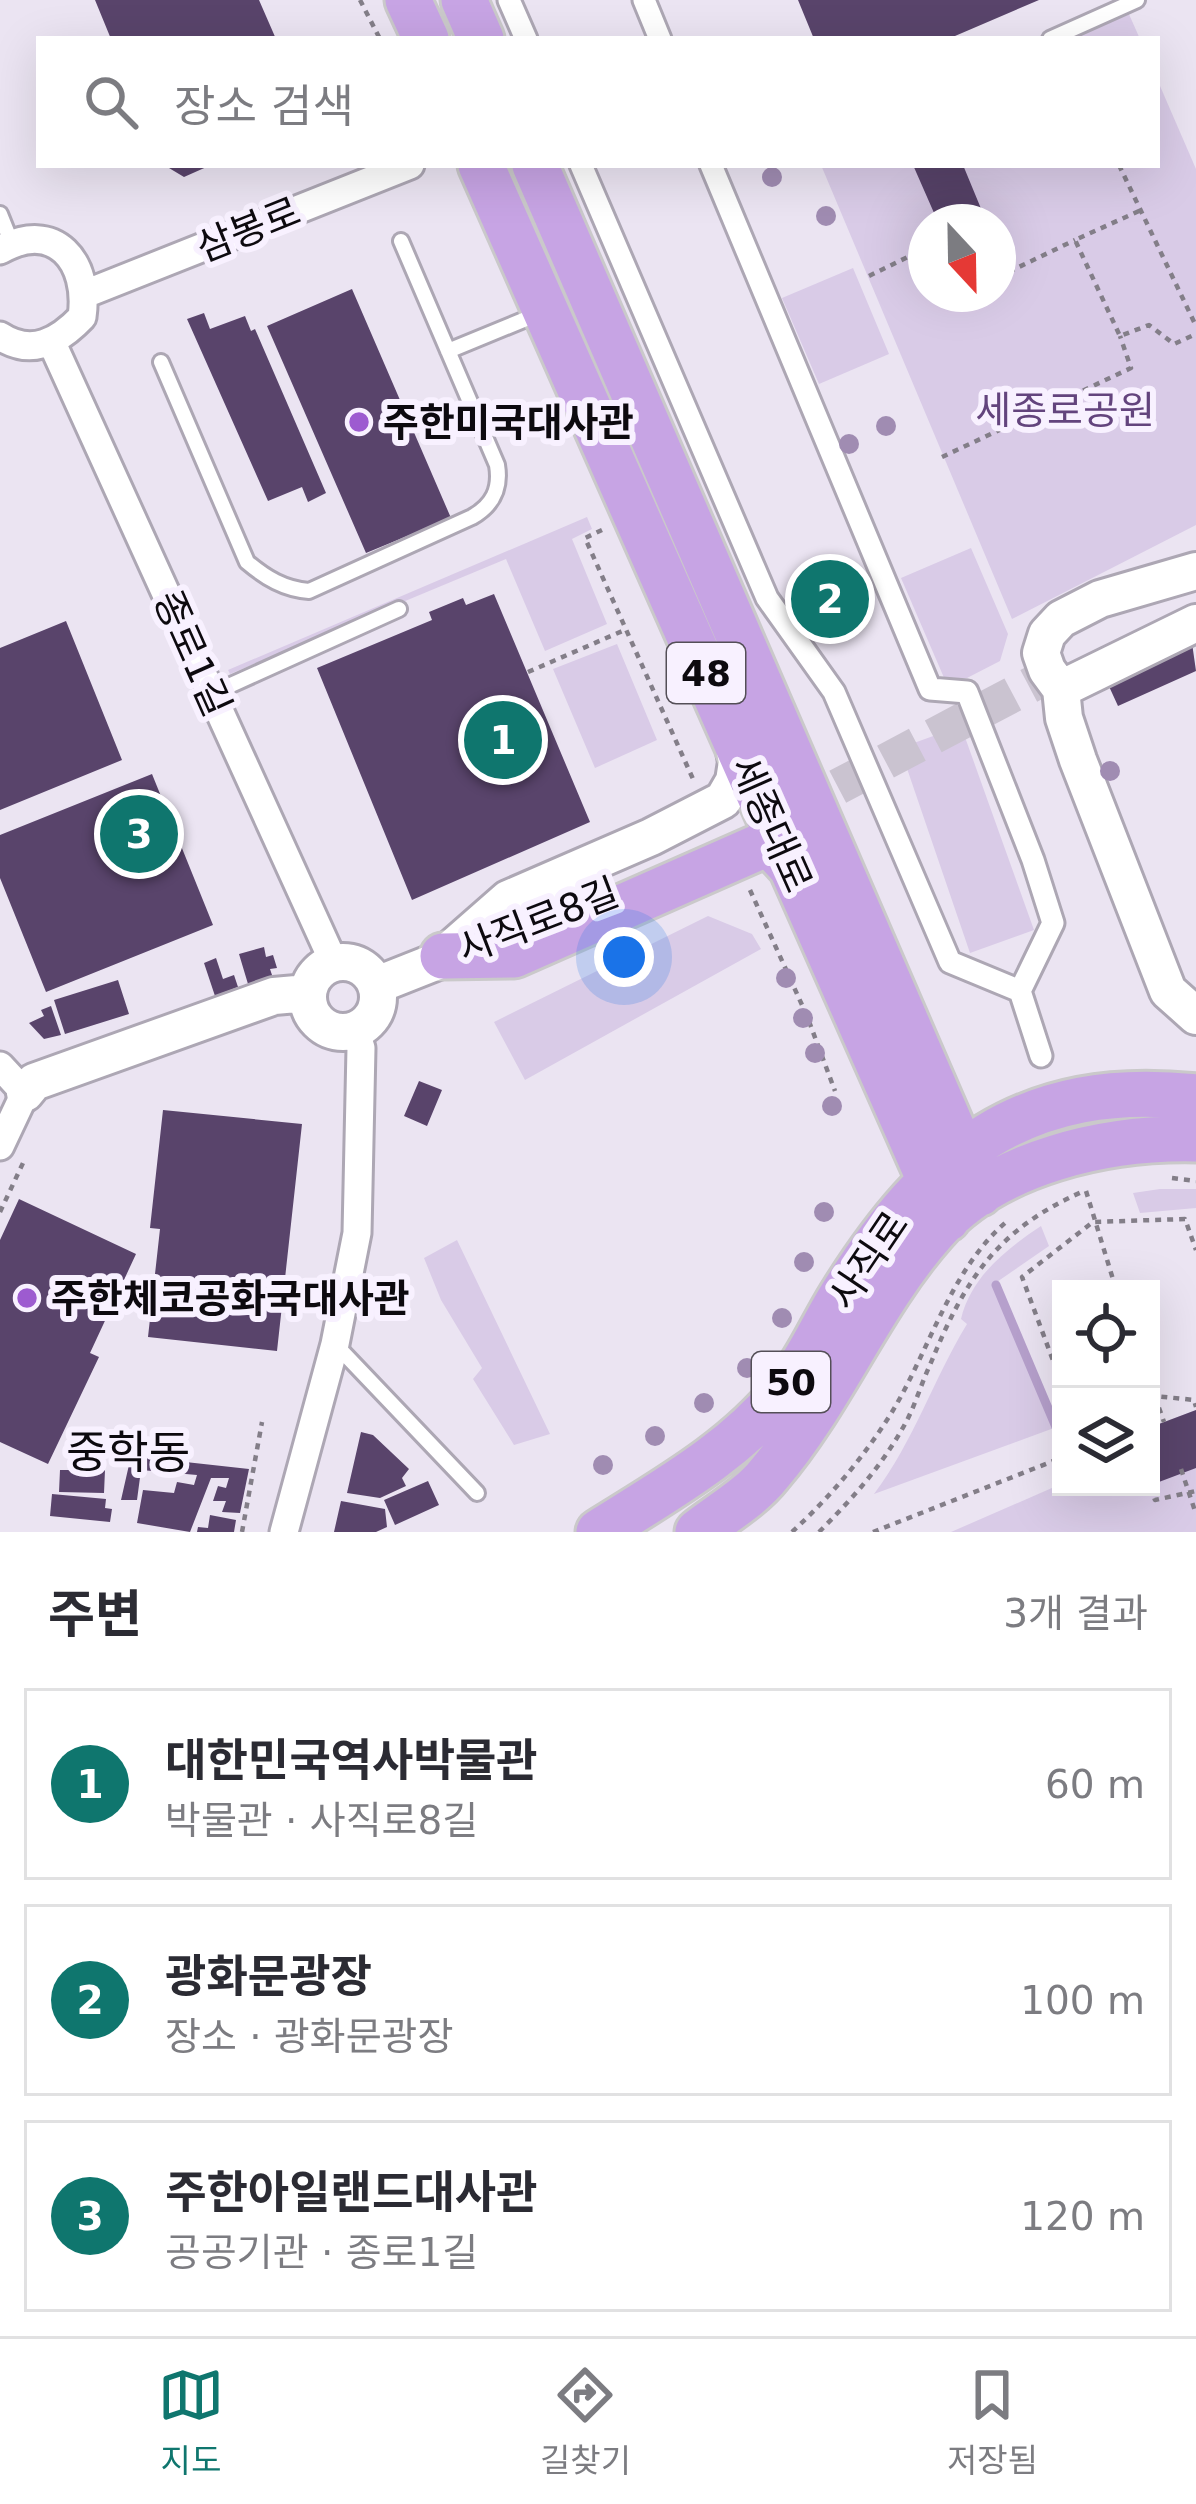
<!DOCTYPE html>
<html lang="ko">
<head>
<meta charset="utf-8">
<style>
  :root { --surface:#fff; --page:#f2f2f3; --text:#2b2b33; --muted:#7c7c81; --line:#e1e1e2; --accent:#0f766e }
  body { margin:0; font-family:"DejaVu Sans","Noto Sans KR",sans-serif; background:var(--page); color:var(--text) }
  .controls { position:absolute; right:36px; bottom:36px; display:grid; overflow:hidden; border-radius:0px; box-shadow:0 12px 48px #0002 }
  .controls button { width:108px; height:108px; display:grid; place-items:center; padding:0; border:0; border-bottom:3px solid var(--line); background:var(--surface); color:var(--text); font:60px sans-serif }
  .compass { position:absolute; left:908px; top:204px; width:108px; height:108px; border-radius:50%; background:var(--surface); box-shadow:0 12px 48px #0002; rotate:158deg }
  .you { position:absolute; left:624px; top:957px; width:42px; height:42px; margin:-30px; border:9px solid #fff; border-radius:50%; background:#1a73e8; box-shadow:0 0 0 18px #1a73e833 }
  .badge { display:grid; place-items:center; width:78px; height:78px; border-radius:50%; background:var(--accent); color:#fff; font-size:39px; font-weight:700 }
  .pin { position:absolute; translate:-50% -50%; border:6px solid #fff; box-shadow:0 3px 12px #0006 }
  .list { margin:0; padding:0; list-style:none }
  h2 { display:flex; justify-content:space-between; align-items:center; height:156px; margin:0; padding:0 48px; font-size:51px }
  h2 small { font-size:39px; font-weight:400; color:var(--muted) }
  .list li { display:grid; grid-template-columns:78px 1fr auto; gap:36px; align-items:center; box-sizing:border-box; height:192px; margin:0 24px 24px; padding:0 24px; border:3px solid var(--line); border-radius:0px }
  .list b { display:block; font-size:45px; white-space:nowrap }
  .list p { margin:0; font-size:39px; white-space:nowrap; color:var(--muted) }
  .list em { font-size:39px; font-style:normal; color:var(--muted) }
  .icon { flex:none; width:66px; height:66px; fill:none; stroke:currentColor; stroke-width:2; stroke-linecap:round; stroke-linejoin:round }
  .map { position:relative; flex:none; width:1196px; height:1532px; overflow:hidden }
  .search { position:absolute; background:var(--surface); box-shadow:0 12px 48px #0002; left:36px; right:36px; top:36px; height:132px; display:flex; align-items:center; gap:30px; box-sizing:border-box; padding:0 42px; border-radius:0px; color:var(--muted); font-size:45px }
  .sheet { height:804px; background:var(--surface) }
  nav { display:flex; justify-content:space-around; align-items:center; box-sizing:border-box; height:168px; border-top:3px solid var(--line); background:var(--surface); font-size:33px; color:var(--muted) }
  nav a { display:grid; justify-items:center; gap:6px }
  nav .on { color:var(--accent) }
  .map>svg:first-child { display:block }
  .green { fill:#d9cbe7; fill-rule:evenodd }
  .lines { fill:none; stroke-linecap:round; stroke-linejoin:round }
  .stream { stroke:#b6a0cc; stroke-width:9 }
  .building { fill:#59446b }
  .tertiary-tunnel { stroke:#cac3d0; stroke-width:36; stroke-dasharray:36 18; stroke-linecap:butt }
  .service-casing { stroke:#ada7b4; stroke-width:20 }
  .pedestrian-casing { stroke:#ada7b4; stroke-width:27 }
  .minor-casing { stroke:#ada7b4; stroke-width:33 }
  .tertiary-casing { stroke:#ada7b4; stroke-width:42 }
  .primary-casing { stroke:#cac9ca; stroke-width:51 }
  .path { stroke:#837e88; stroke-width:4.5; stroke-dasharray:6 6; stroke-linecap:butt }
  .service { stroke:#fff; stroke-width:14 }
  .pedestrian { stroke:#fff; stroke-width:21 }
  .minor { stroke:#fff; stroke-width:27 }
  .tertiary { stroke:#fff; stroke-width:36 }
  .primary { stroke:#c7a4e4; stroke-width:45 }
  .tree { fill:#a08cb2 }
  .poi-dot { fill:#9d5bd0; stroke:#f8f1ff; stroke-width:4.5 }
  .labels { text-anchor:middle; stroke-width:12; stroke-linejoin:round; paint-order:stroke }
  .shield { fill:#f8f1ff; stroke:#544f57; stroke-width:3 }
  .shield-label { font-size:36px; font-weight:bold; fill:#0d0a0f }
  .street-label { font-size:39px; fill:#0d0a0f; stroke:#f8f1ff }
  .park-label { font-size:39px; fill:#63447d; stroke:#f8f1ff }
  .poi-label { font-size:39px; font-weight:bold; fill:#0d0a0f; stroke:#f8f1ff; text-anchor:start }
  .quarter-label { font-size:45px; fill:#0d0a0f; stroke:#f8f1ff }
</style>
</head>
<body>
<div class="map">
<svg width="1196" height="1532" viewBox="0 0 1196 1532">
  <rect width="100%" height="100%" fill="#ebe4f2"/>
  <path class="green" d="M1128,12l12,27h-75z
    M1157,79l39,90v356l-184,94 -191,-454h336zM926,222h72v72h-72z
    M853,268l36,86 -70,30 -37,-86z
    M587,517l5,12 -20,10 35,85 -62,27 -39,-92 -276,115 -2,-4z
    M971,548l37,86 -8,27 -33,17 -22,2 -44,-102z
    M617,644l40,96 -62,28 -42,-99z
    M961,726l73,204 -64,23 -70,-205z
    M708,916l44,18 9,15 -236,131 -31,-58z
    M1160,1189h36v19l-56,5 -7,-20z
    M1041,1226l8,20 -55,38 60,144 -180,66c40,-53 59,-114 93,-170l-6,-5c10,-42 45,-70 80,-93z
    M457,1240l93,194 -36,11 -41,-66 9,-11 -41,-68 -17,-42z
    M1196,1410v122h-245l110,-48 90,3v-60z"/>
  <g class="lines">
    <path class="stream" d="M996,1285l60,142"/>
  </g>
  <path class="building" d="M95,0h164l17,39h-165z
    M798,0h241l-91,39h-134z
    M164,165h47l-27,12z
    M913,165h50l19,46 -27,11h-17z
    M352,289l99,229 -85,35 -99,-227z
    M204,313l6,16 35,-13 6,15 4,-2 71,164 -18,9 -6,-15 -34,14 -81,-182z
    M494,594l96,228 -178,78 -95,-232 115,-48 -3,-8 34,-14 3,7z
    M66,621l56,139 -122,50v-162z
    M1192,643l4,28 -78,35 -11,-24z
    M152,774l61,151 -167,67 -46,-114v-43z
    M264,947l2,10 7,-2 4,13 -7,1 3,9 -25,6 -9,-30z
    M216,958l7,21 11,-4 4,12 -23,9 -11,-33z
    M118,980l11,34 -64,20 -11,-34z
    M51,1006l10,29 -17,4 -15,-16 15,-7 -3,-6z
    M419,1081l23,9 -15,36 -23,-10z
    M163,1110l139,14 -25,227 -129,-14 12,-108 -10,-1z
    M19,1199l117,55 -46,99 9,4 -51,107 -48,-22v-202z
    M1196,1410v58l-45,17v-58z
    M361,1432l12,3 36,34 -7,9 4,8 -26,12 -33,-5z
    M131,1456l118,13 -9,44 -18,-1 4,-11h-13l5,-15 8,2 3,-10h-18l-21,54 -53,-9 6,-33 31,3 3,-11 17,3 3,-10 -56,-5 -4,30h-16z
    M60,1470h45l-1,23 -45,-1z
    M428,1481l11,24 -44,20 -11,-25z
    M52,1494l54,5 -1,9 7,1 -2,13 -60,-6z
    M341,1501l44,8 2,18 -11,5h-42z
    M210,1515l26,5 -2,12h-37l1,-5 10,1z"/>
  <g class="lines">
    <path class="tertiary-tunnel" d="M790,812l284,-150"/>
    <defs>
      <path id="service" d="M1050,39l87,-39
        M0,214l12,30
        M448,351l90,-37
        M161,362l86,200c19,16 37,27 62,29l163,-74c21,-12 29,-28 25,-52l-96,-224
        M211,694l188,-85
        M335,1344l142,149"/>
      <path id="pedestrian" d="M509,0l17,39
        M644,0l16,39
        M581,165l186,433 67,94 116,270 70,29 33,-68 -20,-63 -66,-168 -37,-3 -219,-524
        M1020,991l21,65"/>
      <path id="minor" d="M0,250c55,-31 90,12 82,67 -23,24 -50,40 -82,19
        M85,294l325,-129
        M52,343l282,620
        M0,1066l25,27 -25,53
        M284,1532l51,-188 22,-111 4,-185 -6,-18"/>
      <path id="tertiary" d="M1196,571l-96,28 -39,20 -14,15 -6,19 6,17 14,19 3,29 14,42 90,231 28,25
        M1061,689l135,-66
        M443,956l65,-57 143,-62 72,-37 11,-19 3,-19 -4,-22
        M308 997a35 35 0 1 1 70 0a35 35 0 1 1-70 0Z
        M377,985l202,-80
        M25,1093l9,-11 240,-86 34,-3"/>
      <path id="primary" d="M408,0l18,39
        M464,0l17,39
        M481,165l466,1054
        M535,165l445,1028
        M443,956l71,-1 247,-109h11l19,21
        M599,1532c67,-42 139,-82 188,-145 23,-29 37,-64 57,-95 87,-138 180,-214 352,-195
        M698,1532c23,-18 53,-35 71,-58 64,-75 100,-170 165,-243 62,-70 173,-94 262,-92"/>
    </defs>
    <use href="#service" class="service-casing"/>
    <use href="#pedestrian" class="pedestrian-casing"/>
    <use href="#minor" class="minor-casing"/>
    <use href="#tertiary" class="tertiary-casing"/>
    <use href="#primary" class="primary-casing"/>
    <path class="path" d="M360,0l20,39
      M1119,165l77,161
      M1139,211l-64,29 45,96 29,-11 25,19 22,-10
      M869,276l57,-28
      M998,277l77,-37
      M942,457l189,-89 -11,-32
      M602,530l-17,8 108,241
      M528,672l99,-43
      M750,890l57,126 28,75
      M1172,1178l24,3
      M1086,1191l30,98
      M0,1212l23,-49
      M1061,1382l-39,-105 71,-55 92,-3 11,31
      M1151,1385l13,37
      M1151,1400l4,-4 39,4 2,7
      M1181,1469l15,45
      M1150,1487l5,13 41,-9
      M242,1532l20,-110
      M792,1532c39,-36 72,-75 100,-120 37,-61 58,-141 113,-189
      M819,1532c33,-33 63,-66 86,-108 10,-18 16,-40 25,-59 35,-86 67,-136 154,-174
      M873,1532l188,-74"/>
    <use href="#service" class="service"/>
    <use href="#pedestrian" class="pedestrian"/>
    <use href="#minor" class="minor"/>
    <use href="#tertiary" class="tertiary"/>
    <use href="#primary" class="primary"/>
  </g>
  <g class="tree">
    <circle cx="772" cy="177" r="10"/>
    <circle cx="826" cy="216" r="10"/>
    <circle cx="886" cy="426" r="10"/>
    <circle cx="849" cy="444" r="10"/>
    <circle cx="1110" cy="771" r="10"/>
    <circle cx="786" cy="978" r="10"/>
    <circle cx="803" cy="1018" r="10"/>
    <circle cx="815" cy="1053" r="10"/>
    <circle cx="832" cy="1106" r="10"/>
    <circle cx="824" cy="1212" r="10"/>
    <circle cx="804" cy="1262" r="10"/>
    <circle cx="782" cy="1318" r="10"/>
    <circle cx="747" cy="1368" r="10"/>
    <circle cx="704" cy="1403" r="10"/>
    <circle cx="655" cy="1436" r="10"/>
    <circle cx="603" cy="1465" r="10"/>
  </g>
  <g class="poi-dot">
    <circle cx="359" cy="422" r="12"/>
    <circle cx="27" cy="1298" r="12"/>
  </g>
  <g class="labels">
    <g class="shield">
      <rect x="667" y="643" width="78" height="60" rx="9"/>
      <rect x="752" y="1352" width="78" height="60" rx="9"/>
    </g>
    <g class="shield-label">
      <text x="706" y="686">48</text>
      <text x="791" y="1395">50</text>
    </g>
    <g class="street-label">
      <text transform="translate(248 229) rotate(-22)" y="14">삼봉로</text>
      <text transform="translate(193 653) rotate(66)" y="14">종로1길</text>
      <text transform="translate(772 824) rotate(66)" y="14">세종대로</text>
      <text transform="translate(538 920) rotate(-21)" y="14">사직로8길</text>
      <text transform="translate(868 1260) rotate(-56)" y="14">사직로</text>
    </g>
    <g class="park-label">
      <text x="1065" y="424">세종로공원</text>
    </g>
    <g class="poi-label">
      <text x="383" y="436">주한미국대사관</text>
      <text x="51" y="1312">주한체코공화국대사관</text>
    </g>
    <g class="quarter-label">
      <text x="128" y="1468">중학동</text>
    </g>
  </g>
</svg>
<div class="controls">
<button><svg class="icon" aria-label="locate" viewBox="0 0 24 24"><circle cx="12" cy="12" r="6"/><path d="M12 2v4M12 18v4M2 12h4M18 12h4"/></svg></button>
<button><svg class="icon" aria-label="layers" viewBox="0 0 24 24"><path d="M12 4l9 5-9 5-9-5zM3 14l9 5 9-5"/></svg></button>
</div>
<svg class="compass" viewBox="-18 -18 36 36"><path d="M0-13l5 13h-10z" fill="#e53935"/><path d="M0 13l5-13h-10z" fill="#7c7c81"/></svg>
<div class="you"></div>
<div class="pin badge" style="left:503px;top:740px">1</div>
<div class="pin badge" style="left:830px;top:599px">2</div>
<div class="pin badge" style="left:139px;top:834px">3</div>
<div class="search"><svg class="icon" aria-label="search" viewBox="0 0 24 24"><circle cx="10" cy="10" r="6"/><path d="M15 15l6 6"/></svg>장소 검색</div>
</div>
<section class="sheet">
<h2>주변<small>3개 결과</small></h2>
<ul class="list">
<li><span class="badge">1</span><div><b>대한민국역사박물관</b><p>박물관 · 사직로8길</p></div><em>60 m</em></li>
<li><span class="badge">2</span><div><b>광화문광장</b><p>장소 · 광화문광장</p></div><em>100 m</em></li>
<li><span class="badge">3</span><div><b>주한아일랜드대사관</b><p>공공기관 · 종로1길</p></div><em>120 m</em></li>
</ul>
</section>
<nav>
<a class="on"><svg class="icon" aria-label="map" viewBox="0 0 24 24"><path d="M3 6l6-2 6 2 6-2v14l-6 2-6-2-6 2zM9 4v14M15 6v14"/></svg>지도</a>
<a><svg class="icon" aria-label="directions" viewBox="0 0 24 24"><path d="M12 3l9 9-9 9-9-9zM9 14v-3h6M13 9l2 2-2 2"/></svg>길찾기</a>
<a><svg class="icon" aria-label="saved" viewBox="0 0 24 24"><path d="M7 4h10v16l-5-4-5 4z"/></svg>저장됨</a>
</nav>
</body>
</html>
